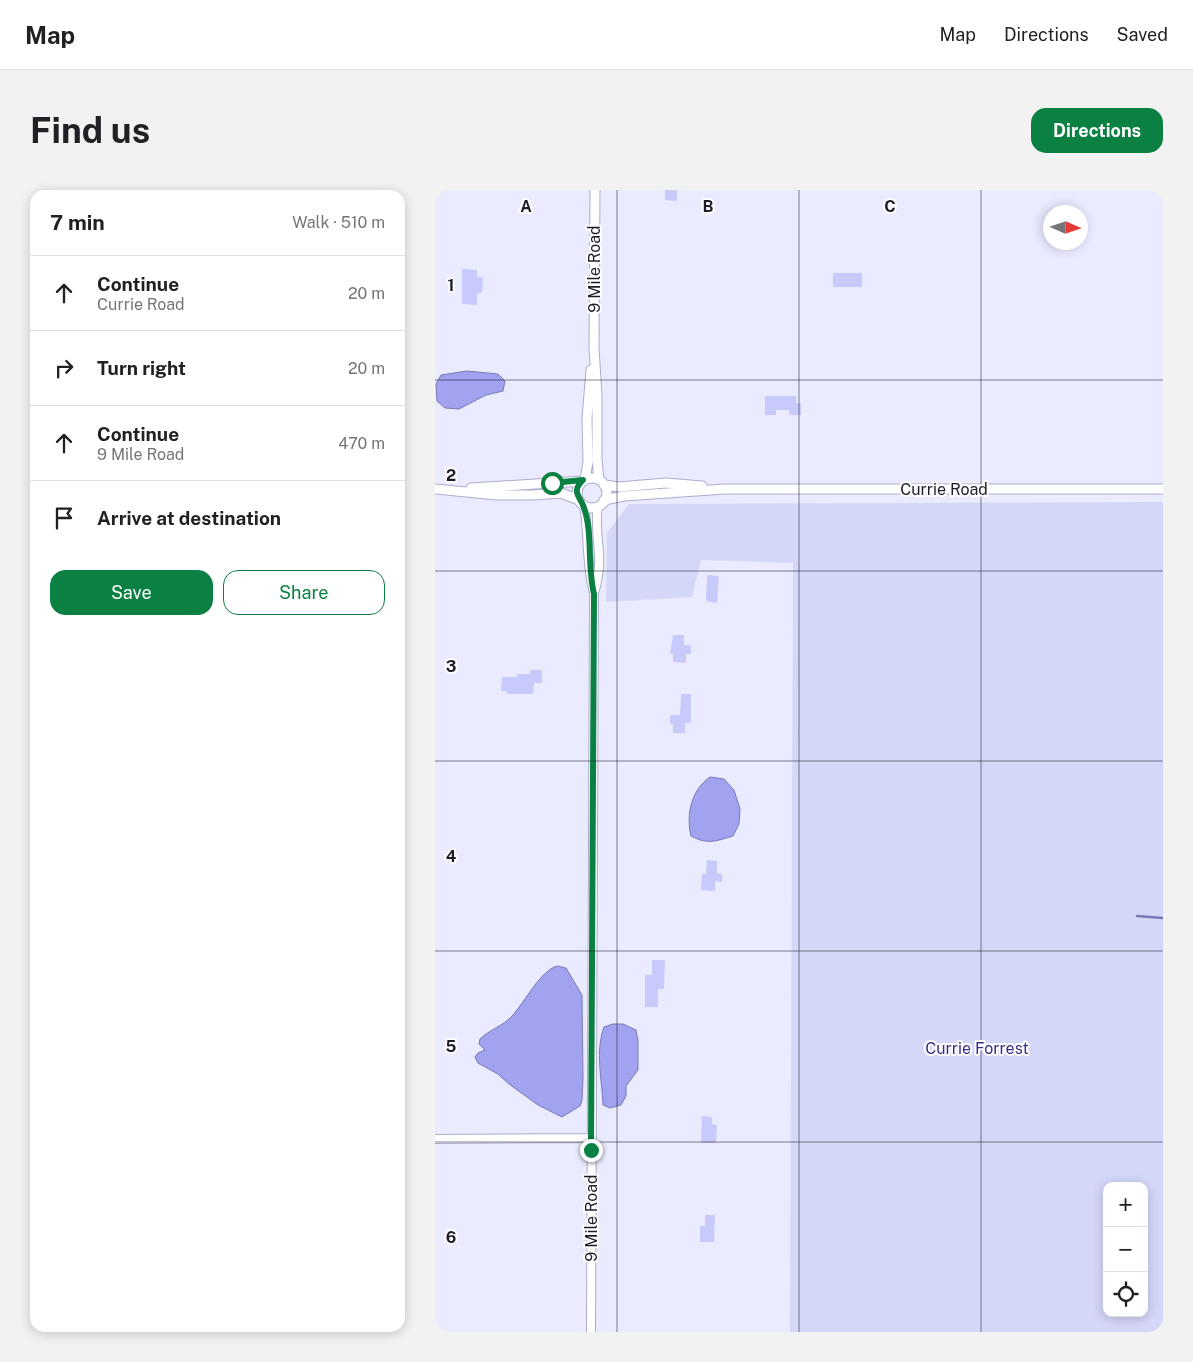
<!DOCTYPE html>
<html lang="en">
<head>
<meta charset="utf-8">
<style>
  :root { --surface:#fff; --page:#f2f2f2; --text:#202124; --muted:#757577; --line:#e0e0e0; --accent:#0b8043 }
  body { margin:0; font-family:"Public Sans",sans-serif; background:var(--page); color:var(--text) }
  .controls { position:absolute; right:15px; bottom:15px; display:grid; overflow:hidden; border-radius:10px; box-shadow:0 2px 12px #0003 }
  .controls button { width:45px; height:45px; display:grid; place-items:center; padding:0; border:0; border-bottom:1px solid var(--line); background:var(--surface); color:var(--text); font:25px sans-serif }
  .compass { position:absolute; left:608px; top:15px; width:45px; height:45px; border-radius:50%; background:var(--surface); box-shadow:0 2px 12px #0003; rotate:93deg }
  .stop { position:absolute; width:15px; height:15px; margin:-11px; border:4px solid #0b8043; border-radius:50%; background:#fff }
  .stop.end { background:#0b8043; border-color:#fff; box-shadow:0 1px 5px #0008 }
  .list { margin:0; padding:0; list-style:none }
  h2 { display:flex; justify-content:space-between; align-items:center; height:65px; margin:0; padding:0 20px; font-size:21px }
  h2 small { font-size:16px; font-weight:400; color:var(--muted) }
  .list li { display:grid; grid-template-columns:32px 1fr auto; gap:15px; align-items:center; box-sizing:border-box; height:75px; padding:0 20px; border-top:1px solid var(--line) }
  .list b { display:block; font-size:19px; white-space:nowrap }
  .list p { margin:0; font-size:16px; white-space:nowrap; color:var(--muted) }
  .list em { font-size:16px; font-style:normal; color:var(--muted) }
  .actions { display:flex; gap:10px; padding:15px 20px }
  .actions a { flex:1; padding:11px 0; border:1px solid var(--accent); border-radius:15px; text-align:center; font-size:18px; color:var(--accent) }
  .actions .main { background:var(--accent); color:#fff }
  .icon { flex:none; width:28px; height:28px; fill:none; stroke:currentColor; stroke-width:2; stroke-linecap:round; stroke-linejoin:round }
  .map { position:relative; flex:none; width:728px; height:1142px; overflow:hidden; border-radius:15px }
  header { display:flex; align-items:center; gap:30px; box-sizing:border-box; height:70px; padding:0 25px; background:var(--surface); border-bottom:1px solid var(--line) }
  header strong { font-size:24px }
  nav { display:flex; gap:28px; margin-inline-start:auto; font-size:18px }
  .intro { display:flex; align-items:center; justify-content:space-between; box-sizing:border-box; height:120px; padding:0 30px }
  h1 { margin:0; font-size:35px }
  .button { padding:12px 22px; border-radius:15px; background:var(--accent); color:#fff; font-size:18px; font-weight:700 }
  main { display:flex; gap:30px; padding:0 30px }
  aside { flex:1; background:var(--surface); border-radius:15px; box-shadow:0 2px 12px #0003 }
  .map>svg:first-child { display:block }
  .green { fill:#d5d7f9; fill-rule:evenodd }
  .water { fill:#a1a2f0; stroke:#797ab4 }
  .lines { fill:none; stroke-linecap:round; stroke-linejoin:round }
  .stream { stroke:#797ab4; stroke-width:2.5 }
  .building { fill:#c8cafb }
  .minor-casing { stroke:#acadcd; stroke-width:10 }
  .tertiary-casing { stroke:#acadcd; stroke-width:11 }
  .minor { stroke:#fff; stroke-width:8 }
  .tertiary { stroke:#fff; stroke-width:9 }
  .route { stroke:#0b8043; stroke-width:6 }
  .grid { fill:none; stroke:#1c1d29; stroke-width:1; stroke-opacity:0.55 }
  .labels { text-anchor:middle; stroke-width:4; stroke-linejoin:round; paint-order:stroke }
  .street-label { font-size:16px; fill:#1c1d29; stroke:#fff }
  .park-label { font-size:16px; fill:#392d86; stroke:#fff }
  .grid-label { font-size:16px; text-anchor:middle; font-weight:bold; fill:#1c1d29; stroke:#fff; stroke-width:4; stroke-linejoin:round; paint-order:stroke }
</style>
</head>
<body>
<header>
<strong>Map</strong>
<nav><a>Map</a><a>Directions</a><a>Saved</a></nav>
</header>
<div class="intro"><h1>Find us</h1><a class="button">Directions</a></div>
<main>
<aside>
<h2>7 min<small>Walk · 510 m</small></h2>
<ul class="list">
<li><svg class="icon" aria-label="ahead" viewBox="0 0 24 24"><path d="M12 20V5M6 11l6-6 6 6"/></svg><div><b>Continue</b><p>Currie Road</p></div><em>20 m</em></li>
<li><svg class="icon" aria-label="right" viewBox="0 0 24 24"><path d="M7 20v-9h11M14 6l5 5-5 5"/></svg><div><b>Turn right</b></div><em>20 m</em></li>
<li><svg class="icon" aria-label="ahead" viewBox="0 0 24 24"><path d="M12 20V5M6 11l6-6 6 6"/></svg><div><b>Continue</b><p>9 Mile Road</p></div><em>470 m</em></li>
<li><svg class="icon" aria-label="arrive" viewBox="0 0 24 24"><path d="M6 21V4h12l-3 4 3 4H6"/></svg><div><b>Arrive at destination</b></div></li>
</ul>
<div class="actions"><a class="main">Save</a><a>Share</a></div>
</aside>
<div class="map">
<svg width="728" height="1142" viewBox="0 0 728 1142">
  <rect width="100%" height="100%" fill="#eaebff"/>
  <path class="green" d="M728,312v830h-373l3,-769 -92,-3 -9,37 -86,5 1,-69 22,-29zM672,996h37v127h-37z"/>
  <path class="water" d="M32,181l31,3 7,7 -2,10 -17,4 -27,14 -14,-1 -8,-7 -1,-17 5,-9z
    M275,587l14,2 10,11 6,19 -1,15 -6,12c-17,5 -25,9 -42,0 -5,-21 0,-46 19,-59z
    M122,776l9,2 16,27 1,83 -1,22 -2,6 -18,11 -24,-12 -29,-21 -11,-10 -20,-11 -3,-6 3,-4 7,-3 -6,-6 1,-5c9,-9 23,-13 32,-23 13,-14 28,-45 45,-50z
    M178,834h10l13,6 2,10v30l-12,16v10l-5,9 -11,3 -7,-3c-1,-25 -8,-54 1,-78z"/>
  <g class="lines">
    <path class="stream" d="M702,726l26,2"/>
  </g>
  <path class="building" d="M230,0h12v11l-12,-1z
    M27,79l15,1v7h6l-1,16h-5v12l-15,-1z
    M398,83h29v14h-29z
    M330,206h31v7h5v12h-12v-5h-13v5h-11z
    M272,385l12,1 -2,27 -11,-2z
    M238,445h11v10h7v9h-5v9l-13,-1v-8h-3z
    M95,480h12v13h-8l-1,11h-26v-3h-6l1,-14h15v-3h13z
    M246,504h10v29h-6v10h-12v-9h-3v-9h10z
    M272,670l10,1v12l5,1v8l-7,-1v10l-14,-1 1,-16h4z
    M217,770h13l-1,29h-6v18h-13v-32h7z
    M267,926l10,1v7l5,1 -1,18h-15z
    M270,1025h10l-1,27h-14v-16h5z"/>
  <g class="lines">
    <defs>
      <path id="minor" d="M149,315c5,29 2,60 10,88l-3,739
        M159,403c4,-13 6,-25 5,-39 -1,-17 -4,-32 -1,-48
        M0,949l156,-1"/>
      <path id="tertiary" d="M160,0l-1,158 3,47v65l2,20
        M142 303a15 15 0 1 1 30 0a15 15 0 1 1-30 0Z
        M150,289l3,-17 -1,-44 4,-48
        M169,295l15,2 47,-4 36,3
        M36,298l112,-7
        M0,299l62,6h35l29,-2 18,7
        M169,310l20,-4 101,-7h438"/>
    </defs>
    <use href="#minor" class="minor-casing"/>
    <use href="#tertiary" class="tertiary-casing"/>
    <use href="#minor" class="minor"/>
    <use href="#tertiary" class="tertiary"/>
  </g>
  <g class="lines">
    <path class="route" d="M117,293l31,-3c-13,13 -2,16 1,28 9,25 3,58 10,86l-3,556"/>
  </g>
  <path class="grid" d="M182,0v1142M364,0v1142M546,0v1142M0,190h728M0,381h728M0,571h728M0,761h728M0,952h728"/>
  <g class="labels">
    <g class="street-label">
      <text transform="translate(159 79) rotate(-90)" y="6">9 Mile Road</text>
      <text x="509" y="305">Currie Road</text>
      <text transform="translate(156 1028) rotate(-90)" y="6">9 Mile Road</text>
    </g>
    <g class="park-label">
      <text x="542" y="864">Currie Forrest</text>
    </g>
  </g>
  <g class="grid-label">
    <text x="91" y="22">A</text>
    <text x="273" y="22">B</text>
    <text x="455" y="22">C</text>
    <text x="16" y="101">1</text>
    <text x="16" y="291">2</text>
    <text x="16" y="482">3</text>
    <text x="16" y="672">4</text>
    <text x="16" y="862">5</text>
    <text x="16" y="1053">6</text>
  </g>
</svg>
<div class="controls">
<button>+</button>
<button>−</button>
<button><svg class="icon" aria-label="locate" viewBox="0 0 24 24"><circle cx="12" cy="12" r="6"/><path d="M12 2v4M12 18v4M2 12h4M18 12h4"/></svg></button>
</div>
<svg class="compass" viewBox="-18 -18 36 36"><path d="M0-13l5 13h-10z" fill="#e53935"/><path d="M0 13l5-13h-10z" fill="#757577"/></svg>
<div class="stop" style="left:117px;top:293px"></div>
<div class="stop end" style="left:156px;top:960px"></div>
</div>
</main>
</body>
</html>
